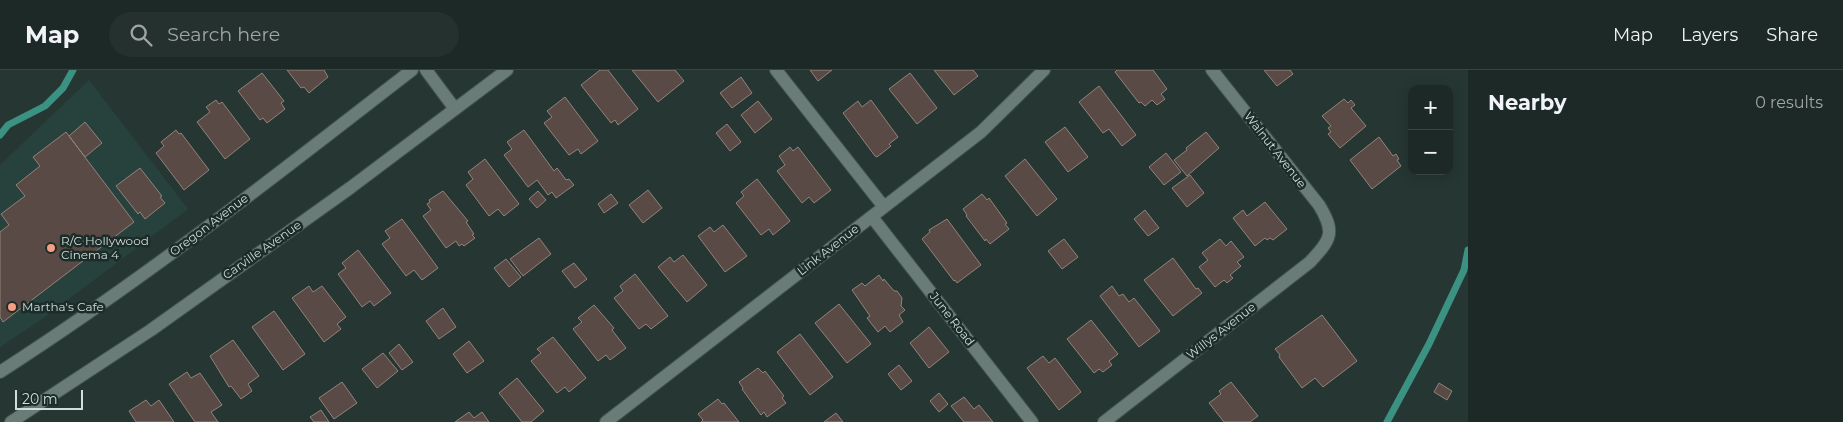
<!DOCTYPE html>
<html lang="en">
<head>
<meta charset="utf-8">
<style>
  :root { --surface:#1c2926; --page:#25312e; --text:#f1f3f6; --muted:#a0a6a7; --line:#3a4543 }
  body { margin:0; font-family:Montserrat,sans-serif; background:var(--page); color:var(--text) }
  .controls { position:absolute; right:15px; top:15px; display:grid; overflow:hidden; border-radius:10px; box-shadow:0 2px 12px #0003 }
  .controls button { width:45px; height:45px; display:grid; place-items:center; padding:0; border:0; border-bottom:1px solid var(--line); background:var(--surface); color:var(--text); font:25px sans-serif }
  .scale { position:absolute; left:15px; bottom:12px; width:68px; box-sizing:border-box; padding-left:5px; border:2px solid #d2dcda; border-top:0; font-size:14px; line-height:18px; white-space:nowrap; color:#d2dcda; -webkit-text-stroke:4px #1c2d29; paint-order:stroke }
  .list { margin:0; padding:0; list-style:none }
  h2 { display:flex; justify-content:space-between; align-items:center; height:65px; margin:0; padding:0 20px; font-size:21px }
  h2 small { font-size:16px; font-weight:400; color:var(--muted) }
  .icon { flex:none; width:28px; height:28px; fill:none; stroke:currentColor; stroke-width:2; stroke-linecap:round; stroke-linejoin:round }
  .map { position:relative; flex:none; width:1468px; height:352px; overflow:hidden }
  header { display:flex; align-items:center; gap:30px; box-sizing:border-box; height:70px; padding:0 25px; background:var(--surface); border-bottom:1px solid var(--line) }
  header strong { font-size:24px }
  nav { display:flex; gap:28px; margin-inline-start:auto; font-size:18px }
  .search { width:350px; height:45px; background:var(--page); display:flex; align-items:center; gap:12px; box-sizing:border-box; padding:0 18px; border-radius:28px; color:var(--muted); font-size:19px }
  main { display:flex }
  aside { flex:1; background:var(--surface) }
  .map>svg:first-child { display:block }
  .built { fill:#27413c }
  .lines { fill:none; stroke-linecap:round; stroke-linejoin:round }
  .stream { stroke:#3b9182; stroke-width:7 }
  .building { fill:#594a45; stroke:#93827c }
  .minor-casing { stroke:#455350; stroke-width:14 }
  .minor { stroke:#697c77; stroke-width:12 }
  .poi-dot { fill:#f39f84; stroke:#1c2d29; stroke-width:2 }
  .labels { text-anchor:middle; stroke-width:5; stroke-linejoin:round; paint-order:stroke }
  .street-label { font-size:12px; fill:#d2dcda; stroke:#1c2d29 }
  .poi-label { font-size:12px; fill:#d2dcda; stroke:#1c2d29; text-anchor:start }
</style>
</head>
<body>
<header>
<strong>Map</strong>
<div class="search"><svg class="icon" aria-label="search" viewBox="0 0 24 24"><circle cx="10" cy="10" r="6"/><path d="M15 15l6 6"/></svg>Search here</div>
<nav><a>Map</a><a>Layers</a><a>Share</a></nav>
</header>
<main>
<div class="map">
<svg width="1468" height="352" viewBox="0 0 1468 352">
  <rect width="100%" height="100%" fill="#263733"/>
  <path class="built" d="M89,10l99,129 -143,108 -45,30v-182z"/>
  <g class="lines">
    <path class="stream" d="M0,65l8,-10 37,-19 18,-18 10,-18
      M1387,352l42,-78 35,-74 4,-20"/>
  </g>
  <path class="building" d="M287,0h37l4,7 -19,16 -5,-6 -3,1z
    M600,0h8l30,39 -20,16 -3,-5 -4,3 -30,-38z
    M632,0h43l9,11 -26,21z
    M810,0h22l-14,11z
    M934,0h39l5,6 -24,19z
    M1117,0h36l14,19 -6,5 4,5 -8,6 -5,-5 -7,6 -4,-4 -2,1 -24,-31z
    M1264,0h26l3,4 -16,12z
    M262,3l22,28 -3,2 4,6 -18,14 -4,-5 -3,2 -22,-29z
    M910,3l27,35 -20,16 -28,-35z
    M741,7l11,16 -20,15 -12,-15z
    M1099,16l37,49 -14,11 -13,-17 -6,4 -24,-31z
    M565,27l33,44 -17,13 -3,-5 -9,6 -25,-32 8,-6 -5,-6z
    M1344,29l4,4 3,-3 4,5 -4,3 15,18 -26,22 -12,-14 3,-2 -3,-4 3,-2 -9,-10z
    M216,30l3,4 3,-2 28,37 -25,20 -28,-37 13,-10 -4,-5z
    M871,30l27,37 -9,7 2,2 -14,11 -2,-1 -32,-43 15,-12 4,6z
    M758,31l14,18 -17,14 -14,-18z
    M85,52l17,21 -17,14 -16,-21z
    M727,54l14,18 -11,9 -14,-18z
    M1065,57l23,30 -20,15 -23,-30z
    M176,60l3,4 2,-1 28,37 -25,20 -28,-37 8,-7 -3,-4z
    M524,60l30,41 3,-3 9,12 3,-1 5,6 -18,13 -4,-6 -4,3 -11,-15 -9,7 -24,-32 8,-6 -5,-7z
    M66,62l68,90 -131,100 -3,-5v-85l9,-7 -8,-11 24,-18 -9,-11 24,-19 -7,-9z
    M1206,62l13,16 -32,28 -13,-16 13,-10 -1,-2z
    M1379,67l14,19 3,-2 3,5 -2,1 4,6 -29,23 -22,-29z
    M790,77l3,4 5,-4 33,43 -17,13 -5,-6 -7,6 -25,-32 8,-6 -6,-9z
    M1166,83l15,19 -17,13 -15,-18z
    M485,89l34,45 -15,12 -6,-7 -9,7 -23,-31 7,-6 -5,-7z
    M1025,89l32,40 -20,17 -32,-40z
    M140,98l22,28 -2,1 5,6 -20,16 -5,-7 -2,2 -22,-28z
    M1190,105l14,18 -17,14 -15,-19z
    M757,109l33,42 -17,14 -4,-6 -8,6 -25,-32 8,-7 -3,-4z
    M648,120l14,18 -19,15 -14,-18z
    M443,121l25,30 -2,1 8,12 -2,1 3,3 -11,8 -2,-2 -3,2 -3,-5 -10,7 -23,-32 8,-6 -4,-6 3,-2 -1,-2z
    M538,121l8,9 -9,8 -8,-9z
    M611,124l7,9 -14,10 -6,-9z
    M982,124l5,6 2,-2 18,25 -2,1 4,5 -19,15 -4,-5 -1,2 -19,-25 1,-1 -4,-6z
    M1265,132l22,27 -14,11 -3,-2 -3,2 -2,-2 -10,8 -22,-28 10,-8 4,6z
    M1145,140l14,18 -11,8 -14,-17z
    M402,149l36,49 -16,12 -8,-10 -8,6 -24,-32 8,-6 -5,-7z
    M947,149l34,46 -24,18 -2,-3 -1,1 -32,-42 8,-7 -1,-2z
    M723,155l24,31 -22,16 -27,-36 12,-9 4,5z
    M539,168l12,16 -28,22 -13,-17z
    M1064,169l14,18 -16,12 -14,-18z
    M1220,169l6,7 5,-5 13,16 -7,5 4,4 -11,9 3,3 -6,5 -3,-3 -9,7 -16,-20 9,-7 -6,-7z
    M358,180l33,43 -17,13 -4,-5 -8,6 -24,-33 8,-6 -4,-5z
    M683,185l24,30 -20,17 -29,-35 12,-10 4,5z
    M1173,188l23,31 2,-1 4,5 -29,23 -29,-36z
    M506,189l15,18 -12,10 -15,-19z
    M574,193l13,16 -12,9 -13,-17z
    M635,204l33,42 -17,13 -5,-5 -7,5 -25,-31 9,-7 -3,-5z
    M879,205l4,6 1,-2 10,12h3l5,7 -1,8 4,4 -6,5 4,7 -13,10 -5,-6 -7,6 -11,-14 3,-2 -18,-26 10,-7 3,3z
    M309,216l4,6 9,-6 24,31 -9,7 4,5 -17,13 -32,-44z
    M1112,216l7,10 4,-2 6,8 5,-4 26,33 -21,16 -39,-51z
    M839,234l32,40 -24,19 -32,-40z
    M594,235l20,23 -2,2 14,18 -16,12 -4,-5 -8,6 -25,-32 9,-7 -4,-4z
    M443,238l13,19 -17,12 -13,-18z
    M274,241l31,43 -22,16 -31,-43z
    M1322,245l35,46 -34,26 -8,-9 -13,10 -23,-31 1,-2 -5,-6z
    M1091,250l27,34 -9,7 3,4 -9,7 -4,-3 -5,4 -27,-34z
    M929,257l20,25 -20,16 -19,-25z
    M800,264l33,43 -23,18 -33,-43z
    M553,267l33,41 -17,14 -4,-5 -8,6 -26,-32 10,-8 -4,-4z
    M233,270l26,36 -11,8 4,7 -11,8 -10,-13 -2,1 -19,-31z
    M469,271l15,20 -17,12 -14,-19z
    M399,274l14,18 -11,8 -13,-17z
    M383,283l15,18 -21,17 -15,-19z
    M1043,286l6,7 6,-5 26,34 -22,18 -32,-42z
    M899,295l13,16 -11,9 -13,-16z
    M758,298l5,5 2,-2 19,25 -2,2 4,5 -19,14 -3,-5 -3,3 -19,-26 1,-1 -4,-6z
    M187,302l4,6 9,-5 22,32 -11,7 7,10h-23l-26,-38z
    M517,308l27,33 -13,11h-9l-23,-29z
    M342,312l15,21 -23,16 -15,-21z
    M1231,312l27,34 -8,6h-26l-15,-19 12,-9 -2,-3z
    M1439,313l13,8 -5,9 -13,-8z
    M939,323l9,11 -9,8 -9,-11z
    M964,327l10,12 5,-4 14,17h-29l-13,-16z
    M718,329l4,5 2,-1 15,19h-38l2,-2 -5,-6z
    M146,330l5,6 8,-6 15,22h-38l-7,-11z
    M321,340l8,12h-15l-4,-5z
    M469,342l5,6 8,-6 7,10h-34z
    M836,343l7,9h-19z"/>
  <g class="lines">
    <defs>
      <path id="minor" d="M426,0l29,39
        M776,0l108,137
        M872,147l160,205
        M0,302c143,-92 278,-198 412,-302
        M11,352l140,-92 199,-142 157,-118
        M606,352l375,-290 63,-62
        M1104,352l206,-160c21,-23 26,-29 9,-57l-107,-135"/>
    </defs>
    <use href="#minor" class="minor-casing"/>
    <use href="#minor" class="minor"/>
  </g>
  <g class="poi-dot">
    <circle cx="51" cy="178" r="5"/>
    <circle cx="12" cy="237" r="5"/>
  </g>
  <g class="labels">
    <g class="street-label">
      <text transform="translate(1275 80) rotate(52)" y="4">Walnut Avenue</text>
      <text transform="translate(209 155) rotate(-37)" y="4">Oregon Avenue</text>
      <text transform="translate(262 180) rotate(-35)" y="4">Carville Avenue</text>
      <text transform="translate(828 180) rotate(-38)" y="4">Link Avenue</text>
      <text transform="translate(952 249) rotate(52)" y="4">June Road</text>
      <text transform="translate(1221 261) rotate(-38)" y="4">Willys Avenue</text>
    </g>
    <g class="poi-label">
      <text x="61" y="175">R/C Hollywood<tspan x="61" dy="14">Cinema 4</tspan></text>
      <text x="22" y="241">Martha's Cafe</text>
    </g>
  </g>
</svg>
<div class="controls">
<button>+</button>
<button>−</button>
</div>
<div class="scale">20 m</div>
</div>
<aside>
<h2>Nearby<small>0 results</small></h2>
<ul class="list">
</ul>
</aside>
</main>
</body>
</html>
